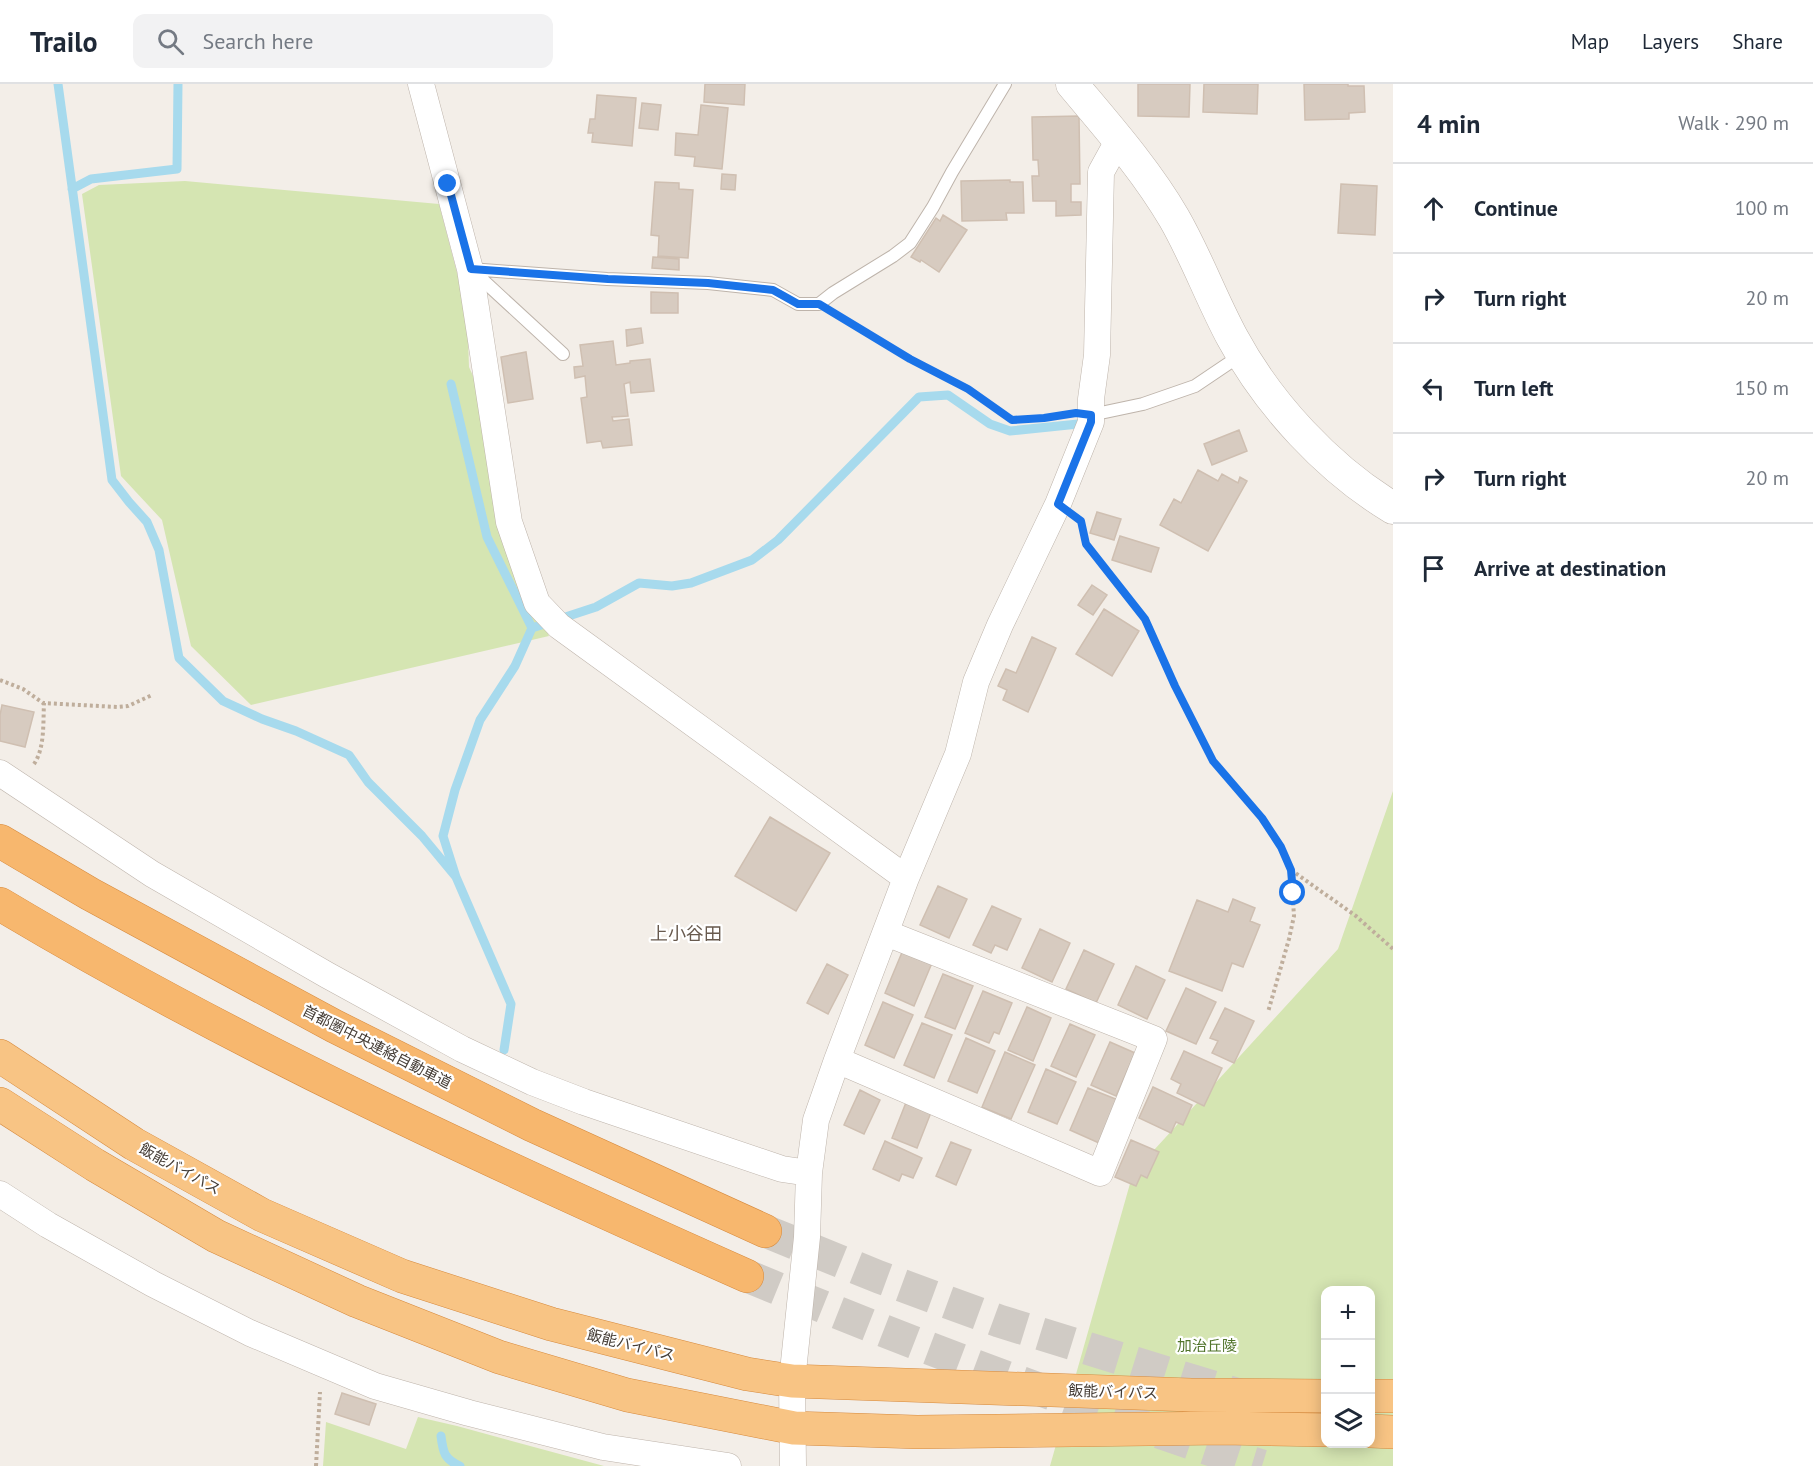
<!DOCTYPE html>
<html lang="en">
<head>
<meta charset="utf-8">
<style>
  :root { --surface:#fff; --page:#f2f2f3; --text:#1f2937; --muted:#747a83; --line:#e0e1e3 }
  body { margin:0; font-family:"PT Sans","Noto Sans JP",sans-serif; background:var(--page); color:var(--text) }
  .controls { position:absolute; right:18px; bottom:18px; display:grid; overflow:hidden; border-radius:12px; box-shadow:0 3px 15px #0003 }
  .controls button { width:54px; height:54px; display:grid; place-items:center; padding:0; border:0; border-bottom:2px solid var(--line); background:var(--surface); color:var(--text); font:30px sans-serif }
  .stop { position:absolute; width:18px; height:18px; margin:-14px; border:4px solid #1a73e8; border-radius:50%; background:#fff }
  .stop.end { background:#1a73e8; border-color:#fff; box-shadow:0 2px 6px #0008 }
  .list { margin:0; padding:0; list-style:none }
  h2 { display:flex; justify-content:space-between; align-items:center; height:78px; margin:0; padding:0 24px; font-size:26px }
  h2 small { font-size:20px; font-weight:400; color:var(--muted) }
  .list li { display:grid; grid-template-columns:39px 1fr auto; gap:18px; align-items:center; box-sizing:border-box; height:90px; padding:0 24px; border-top:2px solid var(--line) }
  .list b { display:block; font-size:22px; white-space:nowrap }
  .list em { font-size:20px; font-style:normal; color:var(--muted) }
  .icon { flex:none; width:33px; height:33px; fill:none; stroke:currentColor; stroke-width:2; stroke-linecap:round; stroke-linejoin:round }
  .map { position:relative; flex:none; width:1393px; height:1382px; overflow:hidden }
  header { display:flex; align-items:center; gap:36px; box-sizing:border-box; height:84px; padding:0 30px; background:var(--surface); border-bottom:2px solid var(--line) }
  header strong { font-size:28px }
  nav { display:flex; gap:33px; margin-inline-start:auto; font-size:21px }
  .search { width:420px; height:54px; background:var(--page); display:flex; align-items:center; gap:15px; box-sizing:border-box; padding:0 21px; border-radius:12px; color:var(--muted); font-size:22px }
  main { display:flex }
  aside { flex:1; background:var(--surface) }
  .map>svg:first-child { display:block }
  .green { fill:#d5e5b2; fill-rule:evenodd }
  .lines { fill:none; stroke-linecap:round; stroke-linejoin:round }
  .stream { stroke:#a7daed; stroke-width:9 }
  .building { fill:#d7cbc0; stroke:#cfbfb1; stroke-width:1.5 }
  .motorway-tunnel { stroke:#d0cbc5; stroke-width:33; stroke-dasharray:33 16; stroke-linecap:butt }
  .service-casing { stroke:#beb4ab; stroke-width:14 }
  .minor-casing { stroke:#beb4ab; stroke-width:27 }
  .tertiary-casing { stroke:#beb4ab; stroke-width:33 }
  .trunk-casing { stroke:#d68a3e; stroke-width:34 }
  .motorway-casing { stroke:#d68a3e; stroke-width:34 }
  .path { stroke:#bfae9c; stroke-width:4; stroke-dasharray:3 3; stroke-linecap:butt }
  .service { stroke:#fff; stroke-width:12 }
  .minor { stroke:#fff; stroke-width:26 }
  .tertiary { stroke:#fff; stroke-width:32 }
  .trunk { stroke:#f8c484; stroke-width:33 }
  .motorway { stroke:#f7b76e; stroke-width:33 }
  .route { stroke:#1a73e8; stroke-width:8 }
  .labels { text-anchor:middle; stroke-width:4.5; stroke-linejoin:round; paint-order:stroke }
  .street-label { font-size:15px; fill:#463e37; stroke:#fff }
  .park-label { font-size:15px; fill:#52752c; stroke:#fff }
  .quarter-label { font-size:18px; fill:#685a4e; stroke:#fff }
</style>
</head>
<body>
<header>
<strong>Trailo</strong>
<div class="search"><svg class="icon" aria-label="search" viewBox="0 0 24 24"><circle cx="10" cy="10" r="6"/><path d="M15 15l6 6"/></svg>Search here</div>
<nav><a>Map</a><a>Layers</a><a>Share</a></nav>
</header>
<main>
<div class="map">
<svg width="1393" height="1382" viewBox="0 0 1393 1382">
  <rect width="100%" height="100%" fill="#f3eee8"/>
  <path class="green" d="M185,97l254,23 28,107 2,56 13,29 16,135 51,105 -298,69 -60,-59 -29,-126 -41,-44 -39,-282 17,-9z
    M1393,707v675h-343l83,-293 205,-224zM1326,1206h44v154h-44z
    M418,1333l39,9 147,40h-281l3,-44 80,27z"/>
  <g class="lines">
    <path class="stream" d="M58,0l54,396 17,22 18,20 12,28 20,108 44,43 39,18 34,12 53,24 19,27 54,54 34,41
      M72,105l19,-10 86,-10 1,-85
      M451,300l36,153 45,91 -17,38 -35,54 -25,70 -12,46 13,41 55,127 -7,46
      M532,544l64,-21 43,-24 33,3 19,-3 61,-23 26,-20 141,-143 29,-2 42,29 20,7 78,-8
      M441,1352c2,16 3,23 19,30"/>
  </g>
  <path class="building" d="M705,0h40l-1,21 -40,-3z
    M1138,0h52l-1,33 -51,-1z
    M1204,0h54l-1,30 -54,-2z
    M1304,0h44v2h16l1,26 -16,1v6l-44,1z
    M597,11l39,3 -4,48 -40,-4 1,-9h-5l2,-14h5z
    M642,19l19,2 -3,25 -19,-2z
    M701,21l27,3 -6,61 -28,-3 1,-9 -20,-2 1,-22 22,2z
    M1079,32l1,68h-9v18h10v13l-25,1v-15h-23l-1,-25h7l-1,-16h-5l-1,-43z
    M722,90l14,1 -1,15 -14,-1z
    M1010,96v2h13l1,31h-18l1,7 -45,1 -1,-40z
    M655,98l24,1v6l14,1 -5,68 -30,-2 1,-20 -8,-1z
    M1341,100l36,2 -2,49 -37,-2z
    M943,131l24,15 -28,42 -18,-12 -1,2 -9,-5 25,-39 4,3z
    M653,173l26,2v11l-27,-2z
    M651,208l27,1v20h-27z
    M641,244l2,15 -16,3 -1,-16z
    M613,257l3,24 14,-2v-2l20,-2 4,32 -23,2 -1,-11 -6,2 4,32 -16,1 1,4 16,-2 3,26 -29,3 -2,-7 -14,2 -6,-45 6,-1 -2,-21 -10,2 -1,-11 9,-1 -3,-21z
    M526,268l7,47 -25,4 -7,-46z
    M1239,346l8,21 -35,14 -8,-21z
    M1198,386l20,11 4,-7 16,9 2,-6 7,4 -39,70 -48,-26 14,-26 7,4z
    M1097,428l24,7 -7,21 -24,-7z
    M1120,452l39,12 -8,24 -39,-12z
    M1092,501l15,10 -14,20 -15,-10z
    M1104,525l35,22 -27,45 -36,-22z
    M1032,553l24,11 -28,64 -25,-12 4,-10 -9,-4 8,-17 10,4z
    M2,621l32,7 -9,35 -25,-6v-26z
    M770,733l60,36 -34,58 -61,-35z
    M938,802l29,13 -18,39 -29,-13z
    M1233,815l22,9 -5,13 10,4 -17,42 -11,-4 -10,28 -53,-20 28,-71 31,12z
    M992,822l29,13 -14,31 -12,-5 -4,8 -18,-8z
    M1040,845l30,14 -18,39 -30,-14z
    M903,866l29,13 -18,43 -29,-13z
    M1084,866l30,14 -18,39 -30,-14z
    M827,880l21,11 -20,39 -21,-11z
    M1136,882l29,14 -18,39 -29,-14z
    M943,890l30,12 -18,43 -30,-12z
    M1186,904l30,14 -20,42 -30,-13z
    M983,907l29,12 -13,31 -5,-2 -5,11 -24,-10z
    M883,918l30,13 -19,43 -29,-13z
    M1027,923l24,11 -18,43 -25,-11z
    M1225,924l29,13 -20,42 -22,-10 6,-12 -8,-3z
    M922,939l30,12 -18,43 -30,-13z
    M1070,940l25,11 -19,42 -25,-11z
    M966,954l29,13 -18,42 -29,-12z
    M1110,958l25,11 -19,43 -25,-11z
    M1184,967l38,17 -18,38 -27,-13 4,-9 -10,-5z
    M1005,968l30,13 -24,54 -29,-12z
    M1046,985l30,13 -19,42 -29,-12z
    M1153,1003l39,18 -9,20 -7,-3 -5,11 -32,-15z
    M1088,1004l30,12 -19,43 -29,-13z
    M860,1006l20,10 -16,34 -20,-9z
    M907,1016l25,10 -15,38 -25,-10z
    M1131,1056l28,12 -12,26 -6,-3 -5,11 -21,-9z
    M885,1057l37,17 -9,20 -11,-4 -3,7 -26,-12z
    M951,1058l20,8 -15,35 -20,-9z
    M342,1309l34,11 -7,21 -34,-11z"/>
  <g class="lines">
    <path class="motorway-tunnel" d="M765,1147l114,46 120,44 327,101
      M747,1192c117,48 236,94 356,136 53,19 106,38 159,54"/>
    <defs>
      <path id="service" d="M470,185l137,10 101,4 65,7 25,14h21l14,-11 60,-37 17,-13 23,-36 19,-35 53,-88
        M474,188l89,82
        M1091,331l52,-11 52,-18 46,-31"/>
      <path id="minor" d="M421,0l49,185 39,253 28,81 22,23 347,252
        M0,689l152,101 175,101 135,74 70,33 52,20 198,67 27,4
        M837,976l263,113 54,-134 -268,-106
        M0,1110l48,31 105,59 97,49 125,53 94,27 134,34 125,19
        M793,1382l-1,-85 15,-144 2,-64 7,-53 21,-60 69,-182 52,-124 18,-72 24,-57 58,-121 33,-82v-23l6,-44 4,-183 17,-31"/>
      <path id="tertiary" d="M1072,0c36,43 74,86 102,134 22,38 37,80 58,119 36,67 96,132 161,171"/>
      <path id="trunk" d="M0,972l134,88 128,71 140,61 149,48 196,50 45,7 399,14 135,1
        M0,1020l95,61 121,71 141,65 142,56 128,38 167,33 123,4 307,-4 102,2
        M1370,1312h23
        M1370,1347l23,1"/>
      <path id="motorway" d="M0,757l90,53 244,132 198,99 233,106
        M0,820c239,143 493,259 747,372"/>
    </defs>
    <use href="#service" class="service-casing"/>
    <use href="#minor" class="minor-casing"/>
    <use href="#tertiary" class="tertiary-casing"/>
    <use href="#trunk" class="trunk-casing"/>
    <use href="#motorway" class="motorway-casing"/>
    <path class="path" d="M839,232l71,43 58,30 44,31 32,-2 19,-3
      M1080,437l6,23 59,75 30,67 38,75 49,57 19,29 10,23 3,46 -5,23 -21,73
      M0,596l23,9 20,14 74,4 11,-1 24,-11
      M34,680c11,-16 9,-42 10,-61
      M1291,786l65,46 37,33
      M316,1382l4,-74"/>
    <use href="#service" class="service"/>
    <use href="#minor" class="minor"/>
    <use href="#tertiary" class="tertiary"/>
    <use href="#trunk" class="trunk"/>
    <use href="#motorway" class="motorway"/>
  </g>
  <g class="lines">
    <path class="route" d="M448,100l23,85 137,10 100,4 65,7 25,14h21l91,55 58,30 44,31 32,-2 32,-5 15,2v7l-33,82 23,17 5,23 59,75 30,67 38,75 49,57 19,29 10,23 2,23"/>
  </g>
  <g class="labels">
    <g class="street-label">
      <text transform="translate(377 963) rotate(27)" y="5">首都圏中央連絡自動車道</text>
      <text transform="translate(180 1085) rotate(29)" y="5">飯能バイパス</text>
      <text transform="translate(631 1261) rotate(14)" y="5">飯能バイパス</text>
      <text transform="translate(1113 1308) rotate(2)" y="5">飯能バイパス</text>
    </g>
    <g class="park-label">
      <text x="1207" y="1267">加治丘陵</text>
    </g>
    <g class="quarter-label">
      <text x="686" y="856">上小谷田</text>
    </g>
  </g>
</svg>
<div class="controls">
<button>+</button>
<button>−</button>
<button><svg class="icon" aria-label="layers" viewBox="0 0 24 24"><path d="M12 4l9 5-9 5-9-5zM3 14l9 5 9-5"/></svg></button>
</div>
<div class="stop" style="left:1293px;top:809px"></div>
<div class="stop end" style="left:448px;top:100px"></div>
</div>
<aside>
<h2>4 min<small>Walk · 290 m</small></h2>
<ul class="list">
<li><svg class="icon" aria-label="ahead" viewBox="0 0 24 24"><path d="M12 20V5M6 11l6-6 6 6"/></svg><div><b>Continue</b></div><em>100 m</em></li>
<li><svg class="icon" aria-label="right" viewBox="0 0 24 24"><path d="M7 20v-9h11M14 6l5 5-5 5"/></svg><div><b>Turn right</b></div><em>20 m</em></li>
<li><svg class="icon" aria-label="left" viewBox="0 0 24 24"><path d="M17 20v-9H6M10 6l-5 5 5 5"/></svg><div><b>Turn left</b></div><em>150 m</em></li>
<li><svg class="icon" aria-label="right" viewBox="0 0 24 24"><path d="M7 20v-9h11M14 6l5 5-5 5"/></svg><div><b>Turn right</b></div><em>20 m</em></li>
<li><svg class="icon" aria-label="arrive" viewBox="0 0 24 24"><path d="M6 21V4h12l-3 4 3 4H6"/></svg><div><b>Arrive at destination</b></div></li>
</ul>
</aside>
</main>
</body>
</html>
